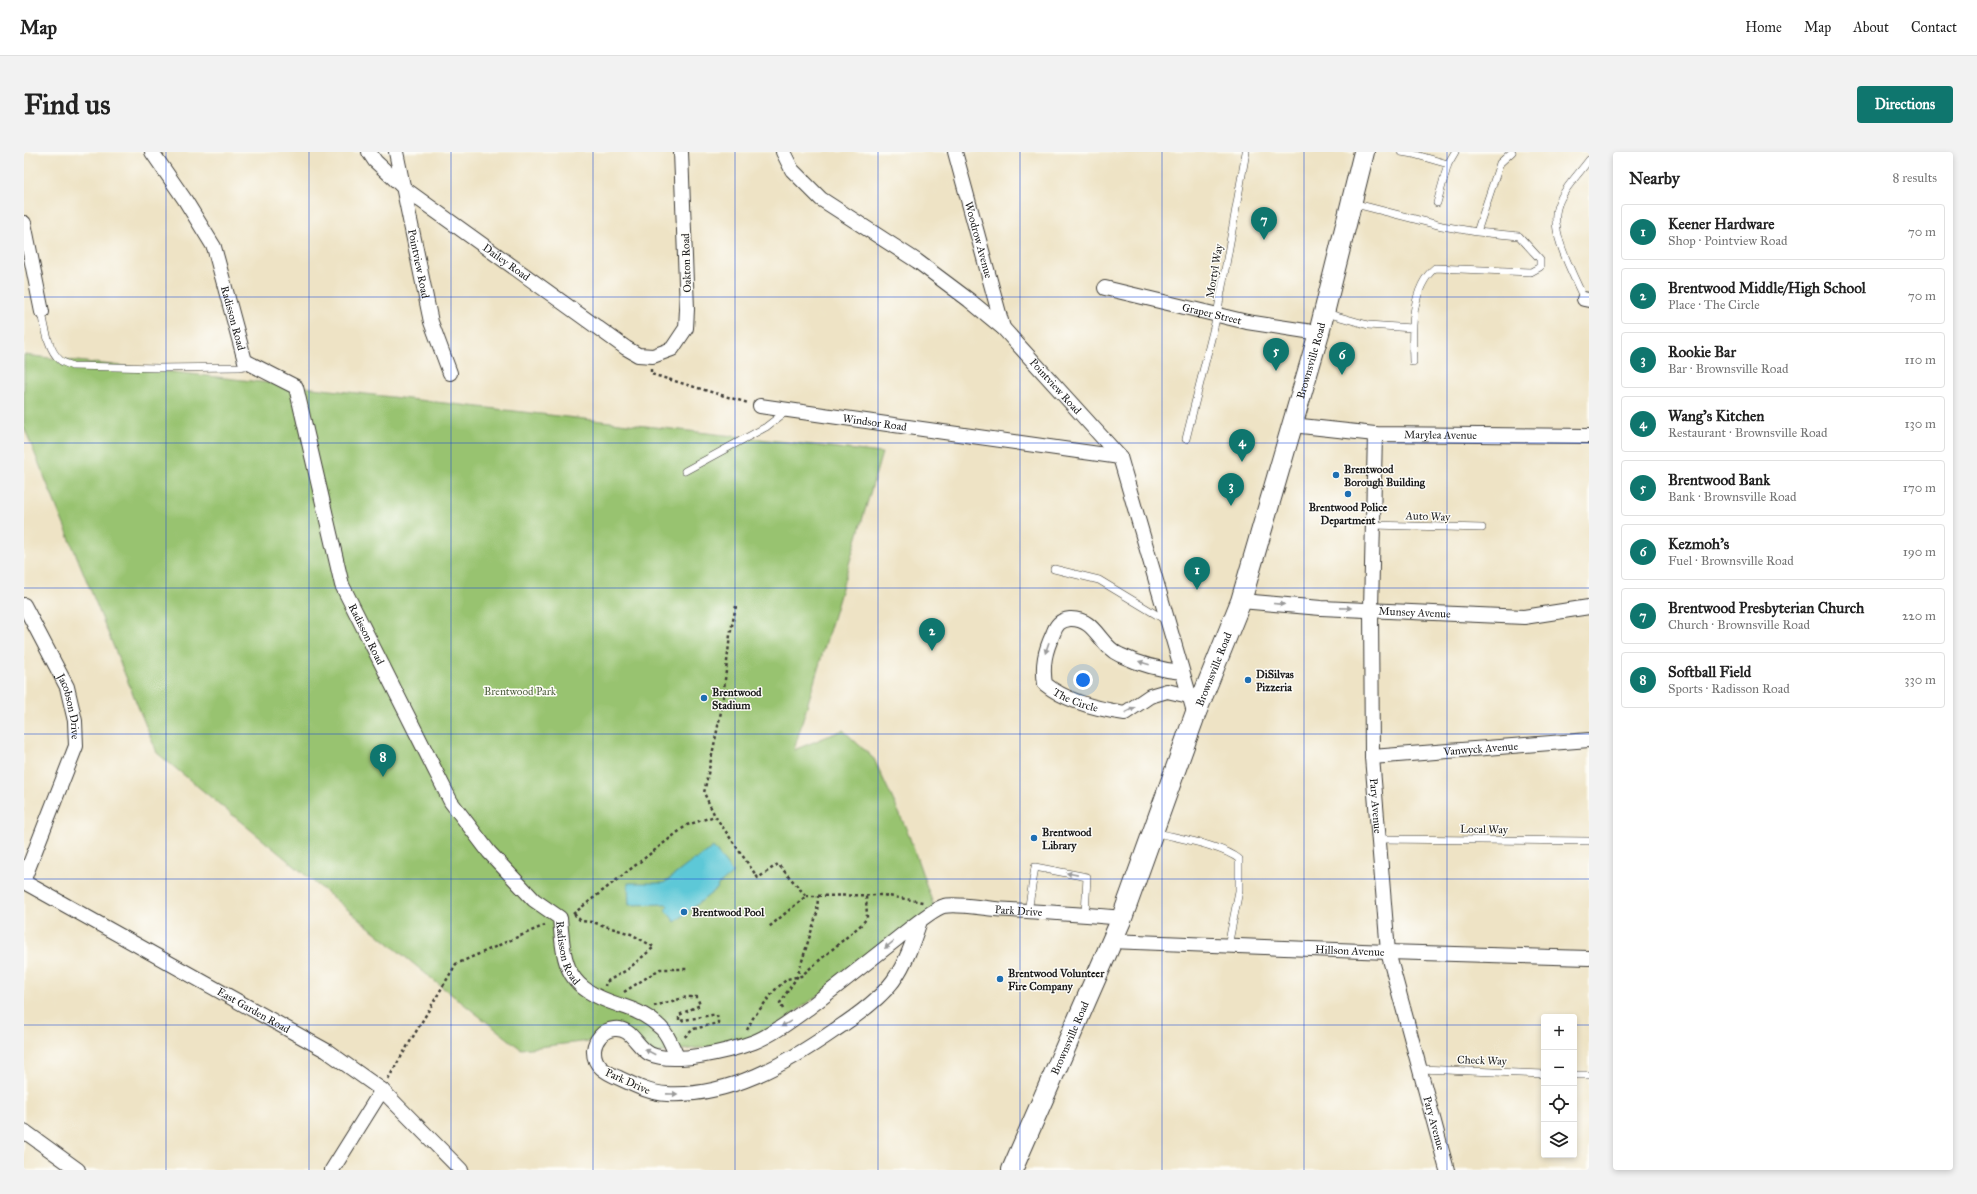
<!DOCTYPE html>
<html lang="en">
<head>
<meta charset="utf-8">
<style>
  :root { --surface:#fff; --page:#f2f2f2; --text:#222; --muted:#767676; --line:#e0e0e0; --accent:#0f766e }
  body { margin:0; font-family:"IM FELL Great Primer",serif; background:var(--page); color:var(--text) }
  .controls { position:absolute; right:12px; bottom:12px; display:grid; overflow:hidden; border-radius:4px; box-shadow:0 2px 6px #0003 }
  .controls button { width:36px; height:36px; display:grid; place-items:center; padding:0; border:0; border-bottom:1px solid var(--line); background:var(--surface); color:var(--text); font:20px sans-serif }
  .you { position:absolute; left:1059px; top:528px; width:14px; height:14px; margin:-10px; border:3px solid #fff; border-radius:50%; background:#1a73e8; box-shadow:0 0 0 6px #1a73e833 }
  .badge { display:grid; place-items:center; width:26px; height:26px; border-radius:50%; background:var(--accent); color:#fff; font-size:13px; font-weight:700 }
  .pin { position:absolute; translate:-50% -33px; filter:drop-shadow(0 1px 2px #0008) }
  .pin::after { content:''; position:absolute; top:21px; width:14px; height:12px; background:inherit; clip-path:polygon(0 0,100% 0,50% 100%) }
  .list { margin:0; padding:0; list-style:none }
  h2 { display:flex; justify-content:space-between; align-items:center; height:52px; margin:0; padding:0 16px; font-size:17px }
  h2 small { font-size:13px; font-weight:400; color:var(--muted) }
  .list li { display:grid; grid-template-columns:26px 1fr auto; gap:12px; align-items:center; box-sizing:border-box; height:56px; margin:0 8px 8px; padding:0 8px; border:1px solid var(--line); border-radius:4px }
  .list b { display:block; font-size:15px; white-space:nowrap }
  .list p { margin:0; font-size:13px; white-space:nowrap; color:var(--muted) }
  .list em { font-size:13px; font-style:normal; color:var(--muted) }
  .icon { flex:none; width:22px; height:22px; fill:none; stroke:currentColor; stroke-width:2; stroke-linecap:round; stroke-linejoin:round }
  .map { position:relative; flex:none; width:1565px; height:1018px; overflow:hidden; border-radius:4px }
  header { display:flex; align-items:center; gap:24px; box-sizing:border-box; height:56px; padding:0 20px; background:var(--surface); border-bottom:1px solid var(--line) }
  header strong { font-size:19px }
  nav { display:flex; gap:22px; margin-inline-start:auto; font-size:14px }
  .intro { display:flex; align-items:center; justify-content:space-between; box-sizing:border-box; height:96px; padding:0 24px }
  h1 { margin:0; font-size:28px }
  .button { padding:10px 18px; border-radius:4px; background:var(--accent); color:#fff; font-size:14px; font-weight:700 }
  main { display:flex; gap:24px; padding:0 24px }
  aside { flex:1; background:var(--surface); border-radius:4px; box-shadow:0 2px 6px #0003 }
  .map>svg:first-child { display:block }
  .green { fill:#98c370; stroke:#5a7046 }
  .water { fill:#5dc8d7; stroke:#3c727a }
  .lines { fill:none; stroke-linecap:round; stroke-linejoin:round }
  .lane-casing { stroke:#3c3a35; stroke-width:8 }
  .street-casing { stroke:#3c3a35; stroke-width:16 }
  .secondary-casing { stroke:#3c3a35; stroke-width:22 }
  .path { stroke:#3c3a35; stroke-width:2.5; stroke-dasharray:3 3; stroke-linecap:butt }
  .lane { stroke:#fff; stroke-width:7 }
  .street { stroke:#fff; stroke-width:14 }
  .secondary { stroke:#fff; stroke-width:20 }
  .oneway { fill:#999 }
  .grid { fill:none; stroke:#1d4ed8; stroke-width:1; stroke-opacity:0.55 }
  .poi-dot { fill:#1f6fb2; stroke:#fdfcf7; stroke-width:1.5 }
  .labels { text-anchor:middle; stroke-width:3; stroke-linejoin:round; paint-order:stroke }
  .street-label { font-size:11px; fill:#1c1c1c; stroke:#fdfcf7 }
  .poi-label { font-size:11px; font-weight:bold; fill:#1c1c1c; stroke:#fdfcf7; text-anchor:start }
  .park-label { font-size:11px; fill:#4e5f3e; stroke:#fdfcf7 }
</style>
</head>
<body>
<header>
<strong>Map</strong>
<nav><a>Home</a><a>Map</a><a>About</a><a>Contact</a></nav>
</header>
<div class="intro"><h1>Find us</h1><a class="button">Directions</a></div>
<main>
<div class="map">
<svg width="1565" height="1018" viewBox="0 0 1565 1018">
  <rect width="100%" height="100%" fill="#fdfcf7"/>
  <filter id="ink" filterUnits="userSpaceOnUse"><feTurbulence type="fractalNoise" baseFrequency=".025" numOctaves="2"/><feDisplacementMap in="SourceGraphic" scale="8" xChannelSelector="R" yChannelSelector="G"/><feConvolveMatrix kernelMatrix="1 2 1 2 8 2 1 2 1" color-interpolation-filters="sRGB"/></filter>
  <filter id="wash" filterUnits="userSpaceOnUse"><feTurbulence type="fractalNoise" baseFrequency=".012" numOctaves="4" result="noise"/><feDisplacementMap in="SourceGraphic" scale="16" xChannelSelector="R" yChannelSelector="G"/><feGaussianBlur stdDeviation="0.9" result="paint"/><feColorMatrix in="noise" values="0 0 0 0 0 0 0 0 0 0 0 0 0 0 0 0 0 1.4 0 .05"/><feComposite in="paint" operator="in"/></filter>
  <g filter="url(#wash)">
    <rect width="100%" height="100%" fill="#eee3c5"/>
    <path class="green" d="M0,203l858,98 -88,297 49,-20 31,29 33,71 28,80 -179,131 -107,13 -25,-24 -26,10 -77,9 -84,-66 -280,-230 -133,-326z"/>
    <path class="water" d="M689,695l20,26 -16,13 1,2 -43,34 -10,-13 3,-3 -2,-2 -37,1 -1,-22h36l31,-24 1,1z"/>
  </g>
  <g filter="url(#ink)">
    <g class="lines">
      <defs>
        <path id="lane" d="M1377,0l12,2 35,10
          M1328,51l90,23 35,6 23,-69 12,-11
          M1413,51l11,-39 7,-12
          M1560,147c-10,-23 -34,-66 -27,-91 5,-18 21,-33 32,-48
          M18,160c3,15 6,38 18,48 3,3 9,4 12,6l86,2 81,-1 11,-2
          M1302,161l42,12 44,3
          M1389,210c-1,-29 -3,-74 22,-94l96,4 9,-5v-8l-21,-23 -42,-4
          M1162,287l31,-124 29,-163
          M661,319l81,-44 22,-17
          M1349,373l109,3
          M1030,417l45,11 68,41
          M1130,680c22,6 68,13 85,27v32l-11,55
          M1355,687l210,2
          M1004,760l7,-45 52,10 -2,38
          M1396,917l124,5
          M1550,923h15"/>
        <g id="street">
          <path id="s1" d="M128,0l33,48 29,47 31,114 51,26 46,198 109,217 38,50 45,48 26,18c4,51 7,70 59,87 14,4 31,12 42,23 7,6 12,20 16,29"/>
          <path id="s2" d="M345,0l6,9 30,28 221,159 12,7 15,1 19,-7 14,-21 1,-19 -6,-157"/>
          <path id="s3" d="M372,0l35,170 19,51"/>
          <path id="s4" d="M759,0l9,18 29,29 96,62 52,39 34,28 117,129 75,258"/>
          <path id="s5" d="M931,0l48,176"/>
          <path d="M0,71l18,89"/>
          <path id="s6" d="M1081,136l142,34 72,11"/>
          <path d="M1560,147l5,1"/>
          <path id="s7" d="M736,254l360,51"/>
          <path id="s8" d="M1268,273l83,9 214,2"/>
          <path id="s9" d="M1351,282l-4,175 1,148 16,195 59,218"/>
          <path id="s10" d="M1217,449l80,7 203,9 65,-10"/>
          <path id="s11" d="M0,453l43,82 8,34 1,25 -52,133"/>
          <path id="s12" d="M1158,520c-20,-2 -43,-8 -62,-17 -21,-9 -24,-37 -50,-36 -10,1 -14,6 -17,15 -8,17 -11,31 -8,50 22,18 52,25 80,29l25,-17 17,-5 22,5"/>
          <path id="s13" d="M1348,605l217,-17"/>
          <path id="s14" d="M0,730l303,169 55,39 79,80"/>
          <path id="s15" d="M896,769c-7,21 -14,42 -27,60 -15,20 -38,36 -58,49 -49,34 -106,67 -168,64 -18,-1 -33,-9 -48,-16 -12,-5 -26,-12 -25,-28 1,-10 9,-20 20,-21 18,-2 22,18 36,25 24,11 80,-3 104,-12 20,-8 39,-23 56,-35 30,-23 59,-46 88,-69 10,-8 36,-30 46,-32 11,-3 38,2 51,3 42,3 84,5 127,9"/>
          <path id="s16" d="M1086,789l278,11 201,6"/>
          <path d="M0,979l54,39"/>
          <path d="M308,1018l50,-80"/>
        </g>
        <g id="secondary">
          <path id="s17" d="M988,1018l110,-252 73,-203 46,-114 78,-268 45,-181"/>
        </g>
      </defs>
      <use href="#lane" class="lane-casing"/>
      <use href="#street" class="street-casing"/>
      <use href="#secondary" class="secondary-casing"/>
      <path class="path" d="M627,217v5l97,29
        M712,454l-6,29 -8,72 -18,86 11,23 43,62 20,-14 28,32 -37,31
        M782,744l76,-1 41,7
        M549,762l114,-89 28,-9
        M550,762l7,7 11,1 39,12 23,13 -27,23 -21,12 -1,4
        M600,840l36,-23h28
        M630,854l33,-9h10l3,8 -21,10v6l33,-6h4l2,3v5l-24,6 -11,9
        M759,857l-3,-6 17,-26 20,-64 1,-17
        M723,878l6,-12 22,-28 12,-11 14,-3 61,-52 5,-6 -1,-23
        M364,927l68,-115 89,-39"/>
      <use href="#lane" class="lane"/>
      <use href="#street" class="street"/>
      <use href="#secondary" class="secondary"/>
    </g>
    <defs><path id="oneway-solid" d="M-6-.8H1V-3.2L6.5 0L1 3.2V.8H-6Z"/></defs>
    <g class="oneway">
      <use href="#oneway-solid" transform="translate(1255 452) rotate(5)"/>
      <use href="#oneway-solid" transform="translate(1322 456) rotate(1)"/>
      <use href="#oneway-solid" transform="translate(1023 496) rotate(109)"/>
      <use href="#oneway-solid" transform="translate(1120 511) rotate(-162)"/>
      <use href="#oneway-solid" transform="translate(1106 558) rotate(-28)"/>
      <use href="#oneway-solid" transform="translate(1048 722) rotate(-169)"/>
      <use href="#oneway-solid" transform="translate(865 793) rotate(141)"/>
      <use href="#oneway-solid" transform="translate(762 872) rotate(149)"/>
      <use href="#oneway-solid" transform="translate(626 900) rotate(-153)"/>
      <use href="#oneway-solid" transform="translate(648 942) rotate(1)"/>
    </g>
  </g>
  <path class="grid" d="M142,0v1018M285,0v1018M427,0v1018M569,0v1018M711,0v1018M854,0v1018M996,0v1018M1138,0v1018M1280,0v1018M1423,0v1018M0,145h1565M0,291h1565M0,436h1565M0,582h1565M0,727h1565M0,873h1520M1550,873h15"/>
  <g class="poi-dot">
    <circle cx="1312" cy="323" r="4"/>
    <circle cx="1324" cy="342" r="4"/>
    <circle cx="1224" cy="528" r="4"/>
    <circle cx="680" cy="546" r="4"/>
    <circle cx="1010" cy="686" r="4"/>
    <circle cx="660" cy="760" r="4"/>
    <circle cx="976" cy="827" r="4"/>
  </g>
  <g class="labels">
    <g class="street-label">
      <text dy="4" stroke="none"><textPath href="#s5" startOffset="91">Woodrow Avenue</textPath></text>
      <text dy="4" stroke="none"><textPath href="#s2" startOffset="177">Dailey Road</textPath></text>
      <text dy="4" stroke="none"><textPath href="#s3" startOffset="114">Pointview Road</textPath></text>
      <text transform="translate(662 111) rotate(-92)" y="4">Oakton Road</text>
      <text transform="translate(1190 119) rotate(-80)" y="4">Mortyl Way</text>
      <text dy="4" stroke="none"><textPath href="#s6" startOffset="110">Graper Street</textPath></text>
      <text dy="4" stroke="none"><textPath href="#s1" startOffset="187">Radisson Road</textPath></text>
      <text dy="4" stroke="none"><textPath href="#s17" startOffset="864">Brownsville Road</textPath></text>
      <text dy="4" stroke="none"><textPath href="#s4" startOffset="363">Pointview Road</textPath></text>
      <text dy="4" stroke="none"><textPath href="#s7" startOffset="116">Windsor Road</textPath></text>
      <text dy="4" stroke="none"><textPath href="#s8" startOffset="149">Marylea Avenue</textPath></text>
      <text transform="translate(1404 364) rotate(2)" y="4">Auto Way</text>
      <text dy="4" stroke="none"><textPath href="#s10" startOffset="174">Munsey Avenue</textPath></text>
      <text dy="4" stroke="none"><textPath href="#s1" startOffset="547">Radisson Road</textPath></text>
      <text dy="4" stroke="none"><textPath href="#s17" startOffset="540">Brownsville Road</textPath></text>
      <text dy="4" stroke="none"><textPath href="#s12" startOffset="239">The Circle</textPath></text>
      <text dy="4" stroke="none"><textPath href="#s11" startOffset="112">Jacobson Drive</textPath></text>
      <text dy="4" stroke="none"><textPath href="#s13" startOffset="109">Vanwyck Avenue</textPath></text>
      <text dy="4" stroke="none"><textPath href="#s9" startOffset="372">Pary Avenue</textPath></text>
      <text transform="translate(1460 677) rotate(1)" y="4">Local Way</text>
      <text dy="4" stroke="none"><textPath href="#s15" startOffset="909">Park Drive</textPath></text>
      <text dy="4" stroke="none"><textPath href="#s1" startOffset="931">Radisson Road</textPath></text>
      <text dy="4" stroke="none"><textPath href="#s16" startOffset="240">Hillson Avenue</textPath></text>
      <text dy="4" stroke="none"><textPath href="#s14" startOffset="263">East Garden Road</textPath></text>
      <text dy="4" stroke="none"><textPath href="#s17" startOffset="144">Brownsville Road</textPath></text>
      <text transform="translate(1458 908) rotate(2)" y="4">Check Way</text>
      <text transform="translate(604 929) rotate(24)" y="4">Park Drive</text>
      <text dy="4" stroke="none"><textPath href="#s9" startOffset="696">Pary Avenue</textPath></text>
    </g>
    <g class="poi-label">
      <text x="1320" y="321">Brentwood<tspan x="1320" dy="13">Borough Building</tspan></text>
      <text x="1324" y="359" text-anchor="middle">Brentwood Police<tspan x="1324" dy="13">Department</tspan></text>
      <text x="1232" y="526">DiSilvas<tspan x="1232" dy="13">Pizzeria</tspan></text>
      <text x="688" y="544">Brentwood<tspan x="688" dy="13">Stadium</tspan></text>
      <text x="1018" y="684">Brentwood<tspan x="1018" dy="13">Library</tspan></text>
      <text x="668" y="764">Brentwood Pool</text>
      <text x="984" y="825">Brentwood Volunteer<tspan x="984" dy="13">Fire Company</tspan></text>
    </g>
    <g class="park-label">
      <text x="496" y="543">Brentwood Park</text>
    </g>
  </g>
</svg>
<div class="controls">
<button>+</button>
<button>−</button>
<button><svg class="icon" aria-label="locate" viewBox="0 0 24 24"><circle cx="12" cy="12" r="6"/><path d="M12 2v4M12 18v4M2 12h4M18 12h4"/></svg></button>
<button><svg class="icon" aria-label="layers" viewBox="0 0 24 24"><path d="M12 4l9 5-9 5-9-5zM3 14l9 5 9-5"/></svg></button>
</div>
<div class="you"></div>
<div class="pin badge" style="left:1173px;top:438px">1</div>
<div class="pin badge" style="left:908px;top:499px">2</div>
<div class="pin badge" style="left:1207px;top:354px">3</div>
<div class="pin badge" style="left:1218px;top:310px">4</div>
<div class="pin badge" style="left:1252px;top:219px">5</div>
<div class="pin badge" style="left:1318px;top:223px">6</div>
<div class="pin badge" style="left:1240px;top:88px">7</div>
<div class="pin badge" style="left:359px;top:625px">8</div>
</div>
<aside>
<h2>Nearby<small>8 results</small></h2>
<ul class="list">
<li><span class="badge">1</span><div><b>Keener Hardware</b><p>Shop · Pointview Road</p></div><em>70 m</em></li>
<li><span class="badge">2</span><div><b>Brentwood Middle/High School</b><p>Place · The Circle</p></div><em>70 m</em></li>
<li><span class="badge">3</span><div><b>Rookie Bar</b><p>Bar · Brownsville Road</p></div><em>110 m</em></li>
<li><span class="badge">4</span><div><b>Wang's Kitchen</b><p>Restaurant · Brownsville Road</p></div><em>130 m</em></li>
<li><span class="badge">5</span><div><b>Brentwood Bank</b><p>Bank · Brownsville Road</p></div><em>170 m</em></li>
<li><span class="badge">6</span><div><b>Kezmoh's</b><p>Fuel · Brownsville Road</p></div><em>190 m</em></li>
<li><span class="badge">7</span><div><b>Brentwood Presbyterian Church</b><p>Church · Brownsville Road</p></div><em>220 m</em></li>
<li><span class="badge">8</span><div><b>Softball Field</b><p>Sports · Radisson Road</p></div><em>330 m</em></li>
</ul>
</aside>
</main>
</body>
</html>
